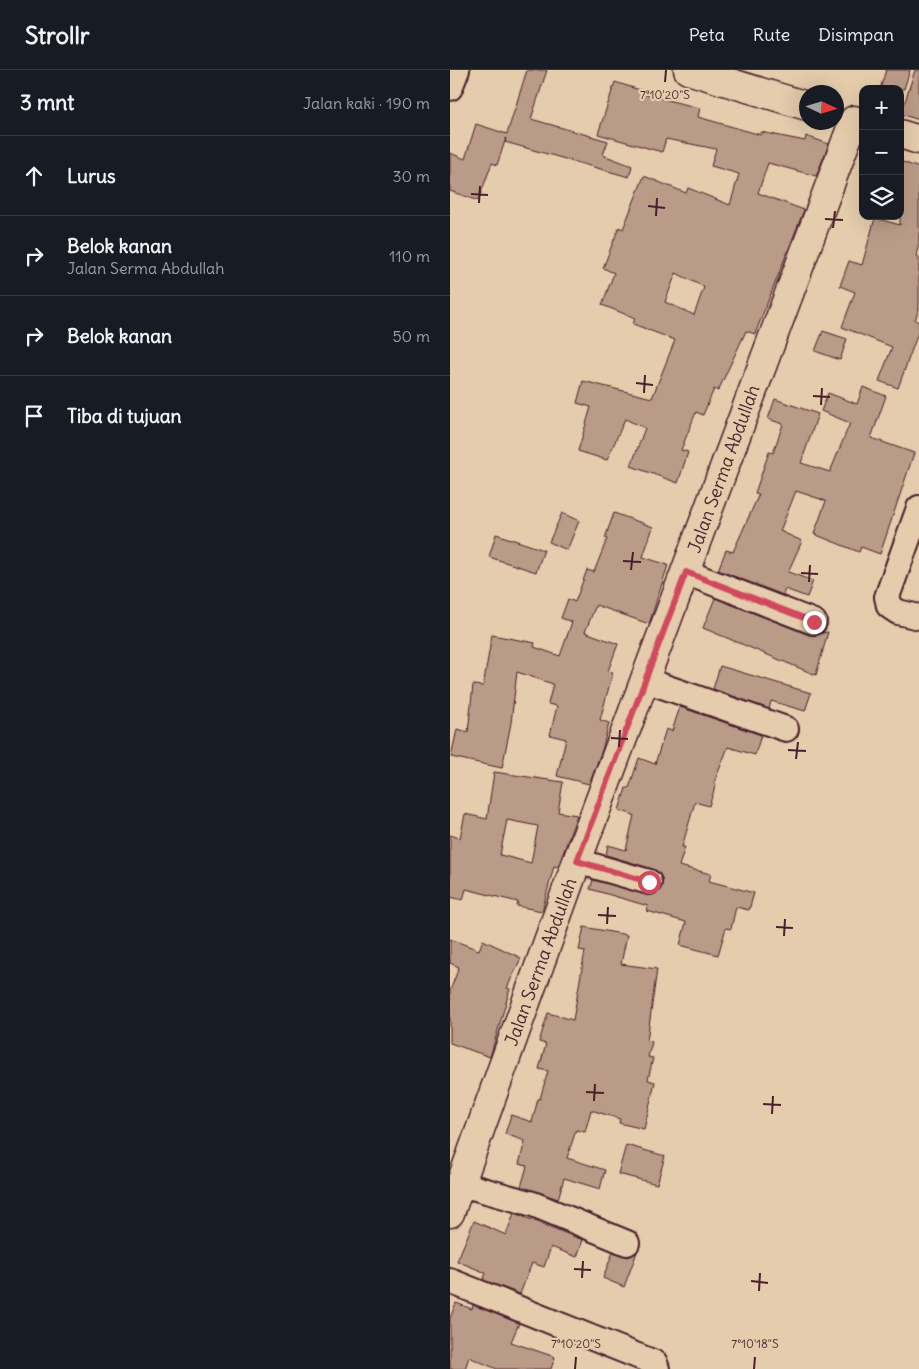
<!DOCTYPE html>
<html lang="id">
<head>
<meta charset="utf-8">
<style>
  :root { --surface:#171b24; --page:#20242c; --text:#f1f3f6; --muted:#9ea1a6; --line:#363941 }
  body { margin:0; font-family:Delius,sans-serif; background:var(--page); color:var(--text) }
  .controls { position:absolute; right:15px; top:15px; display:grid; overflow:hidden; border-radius:10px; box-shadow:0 5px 20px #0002 }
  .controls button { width:45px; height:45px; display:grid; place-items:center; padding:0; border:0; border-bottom:1px solid var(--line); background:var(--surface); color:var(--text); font:25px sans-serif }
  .compass { position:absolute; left:349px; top:15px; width:45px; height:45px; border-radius:50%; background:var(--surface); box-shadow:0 5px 20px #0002; rotate:94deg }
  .stop { position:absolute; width:15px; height:15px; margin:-11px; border:4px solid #d1495b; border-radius:50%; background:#fff }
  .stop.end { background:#d1495b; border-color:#fff; box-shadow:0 1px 5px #0008 }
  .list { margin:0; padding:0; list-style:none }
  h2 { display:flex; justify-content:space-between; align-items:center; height:65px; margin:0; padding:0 20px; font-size:21px }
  h2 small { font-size:16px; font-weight:400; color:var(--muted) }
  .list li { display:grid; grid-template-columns:32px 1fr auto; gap:15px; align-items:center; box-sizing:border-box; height:80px; padding:0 20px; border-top:1px solid var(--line) }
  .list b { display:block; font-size:19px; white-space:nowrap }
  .list p { margin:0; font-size:16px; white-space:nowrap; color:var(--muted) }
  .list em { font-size:16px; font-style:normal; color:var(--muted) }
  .icon { flex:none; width:28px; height:28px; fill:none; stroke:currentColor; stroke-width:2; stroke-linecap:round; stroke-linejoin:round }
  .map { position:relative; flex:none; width:469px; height:1299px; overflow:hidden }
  header { display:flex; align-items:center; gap:30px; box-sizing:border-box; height:70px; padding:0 25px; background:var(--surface); border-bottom:1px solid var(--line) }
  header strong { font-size:24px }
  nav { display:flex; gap:28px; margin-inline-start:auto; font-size:18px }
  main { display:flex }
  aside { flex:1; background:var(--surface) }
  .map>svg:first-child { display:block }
  .building { fill:#b99b88; stroke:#4a1f2b; fill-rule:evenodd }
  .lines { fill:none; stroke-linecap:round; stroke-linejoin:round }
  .minor-casing { stroke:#4a1f2b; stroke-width:28 }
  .major-casing { stroke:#4a1f2b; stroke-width:31 }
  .minor { stroke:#e4ccac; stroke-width:24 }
  .major { stroke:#e4ccac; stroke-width:28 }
  .route { stroke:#d1495b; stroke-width:6 }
  .ticks { fill:none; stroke:#4a1f2b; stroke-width:2 }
  .labels { text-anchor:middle; stroke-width:4.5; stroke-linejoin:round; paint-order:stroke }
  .street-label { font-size:18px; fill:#4a1f2b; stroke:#e4ccac }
  .ticks-label { font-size:12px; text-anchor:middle; fill:#4a1f2b; stroke:#e4ccac; stroke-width:4.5; stroke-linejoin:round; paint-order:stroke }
</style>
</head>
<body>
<header>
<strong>Strollr</strong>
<nav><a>Peta</a><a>Rute</a><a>Disimpan</a></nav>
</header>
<main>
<aside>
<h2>3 mnt<small>Jalan kaki · 190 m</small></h2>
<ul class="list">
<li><svg class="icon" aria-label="ahead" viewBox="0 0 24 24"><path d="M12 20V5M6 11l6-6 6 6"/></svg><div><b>Lurus</b></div><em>30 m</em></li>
<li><svg class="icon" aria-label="right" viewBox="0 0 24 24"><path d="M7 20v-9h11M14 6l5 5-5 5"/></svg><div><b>Belok kanan</b><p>Jalan Serma Abdullah</p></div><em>110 m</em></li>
<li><svg class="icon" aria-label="right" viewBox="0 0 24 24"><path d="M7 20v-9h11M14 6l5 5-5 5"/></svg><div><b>Belok kanan</b></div><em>50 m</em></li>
<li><svg class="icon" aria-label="arrive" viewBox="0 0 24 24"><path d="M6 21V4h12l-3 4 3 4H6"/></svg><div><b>Tiba di tujuan</b></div></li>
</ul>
</aside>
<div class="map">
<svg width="469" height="1299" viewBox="0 0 469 1299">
  <rect width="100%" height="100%" fill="#e4ccac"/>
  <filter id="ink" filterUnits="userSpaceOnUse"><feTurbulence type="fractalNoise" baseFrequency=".02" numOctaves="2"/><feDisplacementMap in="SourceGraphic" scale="10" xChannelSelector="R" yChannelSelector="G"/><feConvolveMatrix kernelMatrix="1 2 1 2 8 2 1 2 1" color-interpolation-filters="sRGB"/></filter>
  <g filter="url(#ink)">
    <path class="building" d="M77,0h20l-16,49 77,22 -5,14 29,11 -3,11 -124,-35 1,-4 -9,27 -5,-2 -14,38 -28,-10v-38l15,6 11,-35 31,10z
      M436,0h24l-6,19h-24z
      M465,0h4v50l-18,-6z
      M165,12l28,9 -1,3 58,14 -2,9 63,18v-3l44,9 1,-5 23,8 -13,32 -48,-13 -10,30 46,17 -49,124 -9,-3 -28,60 -4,-2 -11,26 -7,-3 -15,38 7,2 -10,31 -47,-17 14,-38 -20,-9 -18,41 -29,-9 13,-44 -14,-4 6,-22 69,17 23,-58 -42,-16 2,-6 -33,-13 12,-32 -11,-5 16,-41 4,2 21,-53 42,17 2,-5 42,17 9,-31 -28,-8 5,-17 -50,-10 -4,13 -64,-18zM226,203l28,14 -10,28 -29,-13z
      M450,91l19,7v75l-3,13 3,1v52l-4,11 4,2v8l-21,58 -19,-7 13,-34 -50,-20 13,-35 -15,-6 9,-25 13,4 13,-47 25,7z
      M373,261l24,8 -7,21 -25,-9z
      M413,317l23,9 -15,42 43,15 -34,101 -19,-7 -2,5 -45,-18 12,-33 -30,-10 -16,40 22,10 -14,31 25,9 -6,16 -22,-8 -2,6 -65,-25 8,-20 7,2 26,-58 -4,-1 14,-41 4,1 10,-29 -15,-5 7,-20 43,15 -17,49 29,9 20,-49 -29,-12 7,-18 29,11z
      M112,443l17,8 -12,29 -18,-8z
      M164,443l39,14 -10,30 25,8 -19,59 -53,-19 -11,27 33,12 -10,27 5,1 -13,48 9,3 -7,27 -13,34 -32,-8 9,-37 -16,-4 7,-29 -9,-2 5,-20 -36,-12 -6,51 -9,45 -51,-11 6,-28 11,3 5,-47 10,1 9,-51 43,8 -1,4 26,9 12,-34 -11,-4 7,-19 7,3 12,-32 7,2 13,-33 -2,-1z
      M46,464l48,16 -8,22 -47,-15z
      M265,528l94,37 19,-3 -12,43 -113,-47z
      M270,596l91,27 -6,18 -34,-10 -2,8 -56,-20z
      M230,637l81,28 -6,20 -27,-8 -14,36 2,1 -7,22 -14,-4 -13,45h3l-6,19 32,8 -2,7 45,12 -5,17 -13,-3 -5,22 -5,-1 -8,27 -38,-10 6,-23 -39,-11 1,-5 -58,-17 3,-9 59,15 6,-3 4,-6v-8l-9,-9 -47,-14 2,-10 18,5 8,-35 -15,-5 7,-22h3l10,-30 16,6 11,-35 6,2z
      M44,702l69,10 -5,30 19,3 -19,52 -4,-1 -12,45 -25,-5 1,-4 -52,-13 -3,11 -13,-3v-62l10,3 5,-24 22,5zM57,750l31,6 -7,37 -31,-8z
      M134,857l43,8 -6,29 36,5 -10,72 5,1 -4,15 5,1 -5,22 7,2 -11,47 -25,-6 1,-4 -29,-9 -6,22 -9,-2 -9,28 38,12 -5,19 -36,-11 -6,21 -37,-12 6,-21 -8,-2 6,-23 -20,-7 6,-19 21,7 6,-23h2l8,-28 -9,-2 7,-25 -7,-2 9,-29 25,7 12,-69 -6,-1z
      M0,869l29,11 4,-10 38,18 -14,30 3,1 -20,68 -40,-14v-52l9,-24 -9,-4z
      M176,1075l39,11 -8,28 -39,-10z
      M64,1143l69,27 -6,17 -26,-10 -7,20 -12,-4 -12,31 -37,-14 3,-7 -29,-12 17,-40 32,14z
      M163,1182l15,5 9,-5 -13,35 -21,-9z
      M6,1233l16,6 1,-4 46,18 -8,19 44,15 -4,12h-54l-28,-12 -4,12h-15v-51z"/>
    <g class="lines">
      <defs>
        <path id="minor" d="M0,18l7,-18
          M469,438l-32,89 2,9 9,6 21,5
          M235,502l129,50
          M195,610l141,49
          M127,791l72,21
          M11,1114l72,20 94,39
          M0,1211l205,82 2,6"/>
        <path id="major" d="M238,0l119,36
          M450,64l19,6
          M0,1143l127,-352 277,-741"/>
      </defs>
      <use href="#minor" class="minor-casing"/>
      <use href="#major" class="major-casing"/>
      <use href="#minor" class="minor"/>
      <use href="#major" class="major"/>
    </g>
  </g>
  <g class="lines" filter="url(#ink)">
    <path class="route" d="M199,812l-72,-21 109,-289 128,50"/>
  </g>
  <path class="ticks" d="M215,12l1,-12M21,124l17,1M29,133l1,-17M198,136l17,2M206,146l1,-18M375,149l18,1M383,158l2,-17M186,313l17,2M194,323l1,-18M363,326l17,1M371,335l1,-17M173,491l18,1M181,500l2,-18M351,503l17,1M359,512l1,-17M161,668l17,1M169,677l1,-17M338,680l18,1M346,689l2,-17M148,845l18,1M157,854l1,-17M326,857l17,1M334,866l1,-17M136,1022l18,1M144,1031l1,-17M313,1034l18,1M322,1044l1,-18M124,1199l17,1M132,1208l1,-17M301,1211l17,2M309,1221l1,-18M125,1299l1,-12M304,1299l1,-12"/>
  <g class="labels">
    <g class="street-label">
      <text transform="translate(274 399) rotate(-70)" y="6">Jalan Serma Abdullah</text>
      <text transform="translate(91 892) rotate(-70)" y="6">Jalan Serma Abdullah</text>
    </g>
  </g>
  <g class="ticks-label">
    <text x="215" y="29">7°10'20"S</text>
    <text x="126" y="1278">7°10'20"S</text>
    <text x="305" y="1278">7°10'18"S</text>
  </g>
</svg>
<div class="controls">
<button>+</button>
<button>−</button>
<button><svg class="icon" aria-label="layers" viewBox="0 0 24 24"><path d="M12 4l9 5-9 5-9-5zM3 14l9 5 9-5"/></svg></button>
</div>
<svg class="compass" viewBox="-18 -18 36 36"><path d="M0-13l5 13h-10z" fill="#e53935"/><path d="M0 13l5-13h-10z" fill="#9ea1a6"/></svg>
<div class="stop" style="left:199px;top:812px"></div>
<div class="stop end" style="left:364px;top:552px"></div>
</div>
</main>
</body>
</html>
